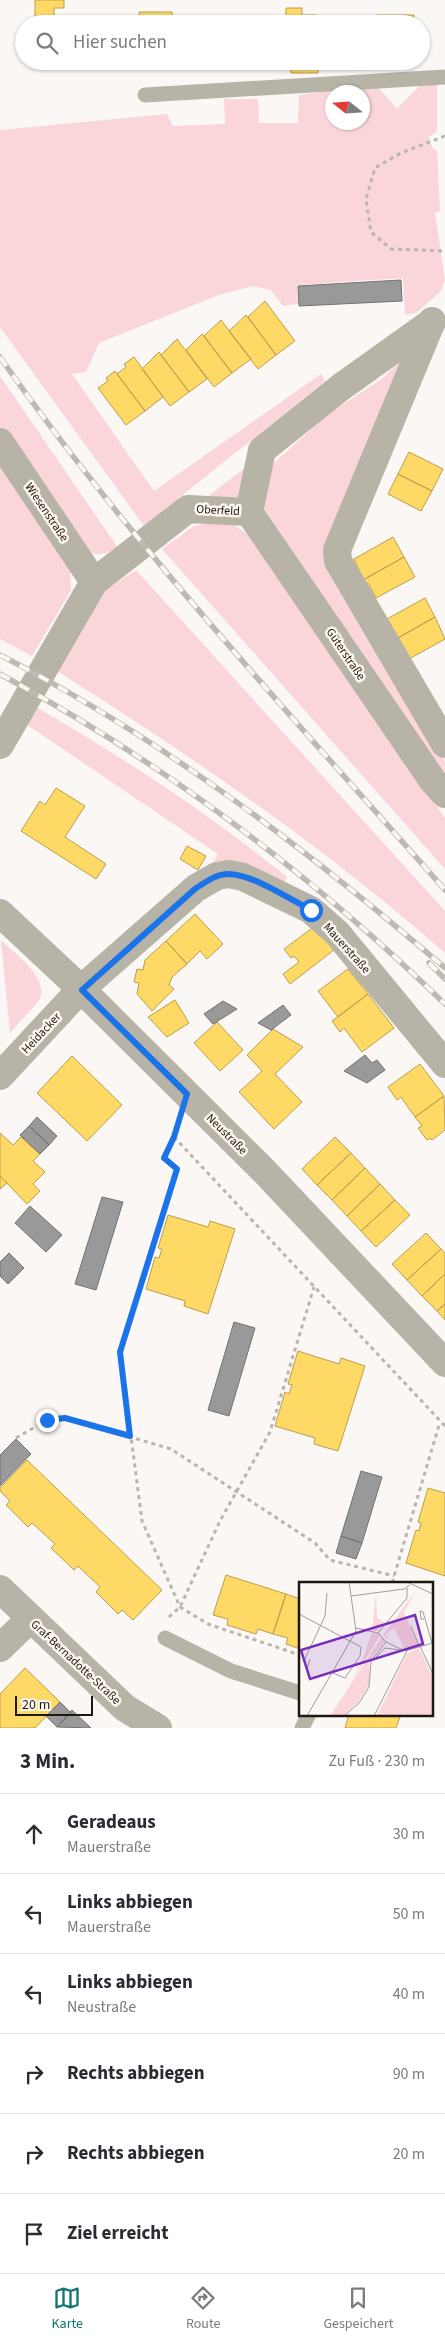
<!DOCTYPE html>
<html lang="de">
<head>
<meta charset="utf-8">
<style>
  :root { --surface:#fff; --page:#f7f7f7; --text:#2b2b33; --muted:#7c7c81; --line:#e1e1e2; --accent:#0f766e }
  body { margin:0; font-family:"Source Sans 3",sans-serif; background:var(--page); color:var(--text) }
  .compass { position:absolute; left:325px; top:85px; width:45px; height:45px; border-radius:50%; background:var(--surface); box-shadow:0 1px 4px #0004; rotate:287deg }
  .scale { position:absolute; left:15px; bottom:12px; width:78px; box-sizing:border-box; padding-left:5px; border:2px solid #1e1812; border-top:0; font-size:14px; line-height:18px; white-space:nowrap; color:#1e1812; -webkit-text-stroke:4px #fef7f0; paint-order:stroke }
  .stop { position:absolute; width:15px; height:15px; margin:-11px; border:4px solid #1a73e8; border-radius:50%; background:#fff }
  .stop.end { background:#1a73e8; border-color:#fff; box-shadow:0 1px 5px #0008 }
  .list { margin:0; padding:0; list-style:none }
  h2 { display:flex; justify-content:space-between; align-items:center; height:65px; margin:0; padding:0 20px; font-size:21px }
  h2 small { font-size:16px; font-weight:400; color:var(--muted) }
  .list li { display:grid; grid-template-columns:32px 1fr auto; gap:15px; align-items:center; box-sizing:border-box; height:80px; padding:0 20px; border-top:1px solid var(--line) }
  .list b { display:block; font-size:19px; white-space:nowrap }
  .list p { margin:0; font-size:16px; white-space:nowrap; color:var(--muted) }
  .list em { font-size:16px; font-style:normal; color:var(--muted) }
  .icon { flex:none; width:28px; height:28px; fill:none; stroke:currentColor; stroke-width:2; stroke-linecap:round; stroke-linejoin:round }
  .map { position:relative; flex:none; width:445px; height:1728px; overflow:hidden }
  .search { position:absolute; background:var(--surface); box-shadow:0 1px 4px #0004; left:15px; right:15px; top:15px; height:55px; display:flex; align-items:center; gap:12px; box-sizing:border-box; padding:0 18px; border-radius:28px; color:var(--muted); font-size:19px }
  .sheet { height:545px; background:var(--surface) }
  nav { display:flex; justify-content:space-around; align-items:center; box-sizing:border-box; height:70px; border-top:1px solid var(--line); background:var(--surface); font-size:14px; color:var(--muted) }
  nav a { display:grid; justify-items:center; gap:2px }
  nav .on { color:var(--accent) }
  .map>svg:first-child { display:block }
  .green { fill:#fad5d9; fill-rule:evenodd }
  .homes { fill:#ffd966; stroke:#bc9f4d }
  .industry { fill:#999; stroke:#747270 }
  .lines { fill:none; stroke-linecap:round; stroke-linejoin:round }
  .path { stroke:#b9b6ae; stroke-width:3; stroke-dasharray:4 4; stroke-linecap:butt }
  .lane { stroke:#b7b3a7; stroke-width:15 }
  .street { stroke:#b7b3a7; stroke-width:28 }
  .rail-casing { stroke:#bebab3; stroke-width:5.5 }
  .rail { stroke:#fef7f0; stroke-width:4; stroke-dasharray:11; stroke-linecap:butt }
  .route { stroke:#1a73e8; stroke-width:6 }
  .labels { text-anchor:middle; stroke-width:5; stroke-linejoin:round; paint-order:stroke }
  .street-label { font-size:12px; fill:#1e1812; stroke:#fef7f0 }
  .inset-road { fill:none; stroke:#a29e9a; stroke-width:1 }
  .view { fill:#7b2cbf; fill-opacity:0.15; stroke:#7b2cbf; stroke-width:2.5 }
  .inset-edge { fill:none; stroke:#1e1812; stroke-width:2.5 }
</style>
</head>
<body>
<div class="map">
<svg width="445" height="1728" viewBox="0 0 445 1728">
  <rect width="100%" height="100%" fill="#faf7f4"/>
  <path class="green" d="M424,81l13,3v47l-8,6 3,10 5,4 3,60 -5,2 10,67 -4,11 -25,22 -11,2 -2,-37 -106,7 1,19 -15,2 -12,-16 -18,-4 -34,9 -120,48 -13,29 -14,2 82,117 167,-117 4,7 -181,145 -144,-199v-197l167,-16 6,12 52,-2 -1,-25h34l1,24h39l1,-28 77,-10 21,24zM332,92h30v30h-30z
    M399,362l6,1 -76,186 116,212v17l-185,-276 4,-23 10,-16 54,-49 54,-35z
    M0,376l118,172c-17,8 -24,9 -40,-2l-78,-119z
    M0,458l70,108 1,24 -39,66 -32,-17z
    M245,468l-6,33 -32,-4z
    M213,522l20,2 14,10 198,284v51l-283,-320 32,-23z
    M136,570l309,341v42c-121,-106 -252,-196 -388,-282l47,-80z
    M36,707c88,51 172,106 251,170l-4,9 -72,-20 7,-12 -192,-130z
    M1,940c12,12 50,39 38,60 -8,11 -20,22 -29,33z"/>
  <path class="homes" d="M35,0h29v8h-10v12h-19z
    M286,8h16v7h15v9h-31z
    M139,12h33l1,12h-34z
    M377,15h37v9h-37z
    M291,61h27v12h-27z
    M265,301l30,40 -19,14 -28,-38z
    M246,315l30,40 -18,14 -29,-38z
    M221,320l30,39 -19,14 -28,-37z
    M202,334l30,39 -18,14 -28,-37z
    M177,339l30,40 -18,13 -28,-37z
    M159,352l30,40 -19,14 -28,-37z
    M134,357l29,40 -18,14 -28,-37 9,-7 -2,-3z
    M115,371l30,40 -19,14 -28,-37 10,-7 -2,-3z
    M409,452l34,17 -11,22 -34,-17z
    M398,474l34,17 -11,20 -33,-17z
    M393,537l11,20 -41,23 -9,-21z
    M404,557l11,20 -39,21 -8,-15 -3,2 -2,-5z
    M425,598l10,19 -37,21 -11,-19z
    M435,617l10,22 -36,20 -11,-21z
    M56,788l29,18 -20,31 41,27 -10,15 -75,-48 19,-30 5,4z
    M187,846l19,10 -8,14 -18,-11z
    M195,914l28,30 -16,15 -7,-8 -13,13 -21,-23z
    M315,926l19,24 -44,34 -7,-10 16,-12 -5,-6 -3,2 -7,-9z
    M166,941l21,23 -15,13 -3,8 5,4 -22,22 -15,-17 2,-11 -5,-1 3,-13 6,1 2,-10z
    M348,969l20,25 -30,23 -20,-26z
    M368,994l26,34 -32,24 -18,-24 -4,4 -8,-11z
    M175,1000l14,23 -22,14 -19,-20z
    M217,1022l26,28 -23,21 -26,-28z
    M273,1029l30,18 -28,27 27,28 -28,27 -35,-37 23,-21 -15,-16z
    M72,1056l50,49 -35,36 -50,-48z
    M420,1064l24,32 -29,21 -14,-20 -4,3 -9,-13z
    M444,1096l1,34 -13,10 -2,-2 -3,2 -9,-12 4,-2 -7,-9z
    M0,1133l13,12 8,-8 19,17 -7,7 12,11 -12,12 7,7 -13,13 -27,-28z
    M335,1137l16,16 -34,32 -15,-16z
    M351,1153l14,15 -33,32 -15,-15z
    M365,1168l15,16 -33,32 -15,-16z
    M0,1176l7,7 -7,6z
    M380,1184l15,16 -34,31 -14,-15z
    M395,1200l15,15 -34,32 -15,-16z
    M168,1215l40,12 2,-6 25,8 -27,85 -24,-8 1,-5 -39,-12 9,-32 4,1 3,-9 -4,-1z
    M426,1233l15,16 -34,31 -15,-16z
    M441,1249l4,4v21l-23,22 -15,-16z
    M445,1274v30l-8,7 -15,-15z
    M445,1304v16l-8,-9z
    M298,1351l41,13 2,-6 24,8 -27,85 -24,-7 1,-6 -40,-12 10,-34 4,2 3,-9 -4,-1z
    M27,1460l135,130 -29,30 -11,-10 -4,4 -22,-22 4,-5 -22,-21 -4,4 -23,-22 4,-4 -23,-21 -4,4 -22,-22 4,-4 -10,-10v-3z
    M428,1488l17,5v83l-39,-13 10,-33 3,1 2,-8 -3,-1z
    M226,1575l60,19 -13,40 -15,-5 -2,5 -29,-9 1,-6 -15,-4z
    M286,1594l14,5v50l-14,-5 2,-6 -15,-4z
    M25,1668l35,34 -25,26h-35v-34z
    M349,1714h52l-5,14h-51z"/>
  <path class="industry" d="M401,280l1,21 -103,5 -1,-20z
    M223,1001l14,8 -24,15 -9,-10z
    M283,1005l8,10 -20,15 -13,-7z
    M365,1055l7,8 5,-3 8,10 -18,13 -23,-12z
    M37,1117l20,19 -8,9 -20,-19z
    M29,1126l20,19 -9,9 -20,-19z
    M102,1197l21,5 -27,88 -21,-6z
    M30,1206l32,29 -16,17 -31,-29z
    M9,1253l15,15 -16,16 -8,-8v-14z
    M234,1322l21,6 -26,88 -21,-6z
    M16,1439l15,15 -31,32v-31z
    M361,1471l21,6 -20,66 -21,-7z
    M341,1536l21,7 -6,16 -20,-6z
    M60,1702l11,11 -14,14 -11,-11z
    M72,1710l19,18 -34,-1z"/>
  <g class="lines">
    <path class="path" d="M445,136l-44,17 -26,15 -9,31 5,33 20,17 54,2
      M179,1122l-15,36 13,11 -57,183 22,169 38,86 28,17 92,31
      M174,1137l271,289
      M16,1438l31,-18 18,-2 106,31 144,94 15,17 64,16
      M392,1583l48,-161
      M169,1617l11,-10 40,-86 50,-89 44,-145"/>
    <path class="lane" d="M145,95l300,-18
      M165,1638l66,33 69,22
      M302,1728l7,-14"/>
    <path class="street" d="M432,321l-95,229 1,11 107,183
      M0,442l94,140
      M249,512l184,269 12,13
      M249,512l13,-62 79,-63 91,-65
      M0,745l94,-163 94,-73 61,3
      M0,913l81,76 185,184 179,190
      M0,1076l81,-87 115,-101 21,-12 12,-2 14,3 68,33 26,23 108,131
      M0,1589l125,119 33,20
      M0,1648l30,-29"/>
    <defs>
      <path id="rail" d="M0,357c133,190 292,359 445,533
        M0,655c161,83 308,195 445,313
        M0,674c164,89 311,200 445,330
        M429,963l16,16"/>
    </defs>
    <use href="#rail" class="rail-casing"/>
    <use href="#rail" class="rail"/>
  </g>
  <g class="lines">
    <path class="route" d="M47,1420l18,-2 65,18 -10,-84 57,-183 -13,-11 10,-21 13,-43 -105,-104 114,-102c10,-6 20,-14 32,-14 24,0 62,25 83,36"/>
  </g>
  <g class="labels">
    <g class="street-label">
      <text transform="translate(218 510) rotate(3)" y="4">Oberfeld</text>
      <text transform="translate(47 512) rotate(56)" y="4">Wiesenstraße</text>
      <text transform="translate(346 654) rotate(56)" y="4">Güterstraße</text>
      <text transform="translate(347 948) rotate(48)" y="4">Mauerstraße</text>
      <text transform="translate(41 1033) rotate(-47)" y="4">Heidacker</text>
      <text transform="translate(227 1134) rotate(45)" y="4">Neustraße</text>
      <text transform="translate(76 1662) rotate(43)" y="4">Graf-Bernadotte-Straße</text>
    </g>
  </g>
  <g transform="translate(299 1582)">
    <rect width="134" height="134" fill="#faf7f4"/>
    <path d="M117,9l-12,21 14,33 -13,5 -11,-22 -9,7 11,9 -13,-9zM77,11l1,25 8,5 -8,8 -5,-1zM73,50l8,3 -29,48 12,-24zM83,55l3,4 -16,20 1,22 -11,18 -16,15h-13zM120,66l14,30v38h-56l30,-62z" fill="#fad5d9"/>
    <path class="inset-road" d="M108,0l26,12M52,14l53,-7 6,-4M0,32l62,33 -1,9 -15,22 -12,-5M125,37h-3l-1,-8 3,1 9,31M112,44l8,20M57,46l22,5 8,9M79,51l29,-35v-10M87,60l19,9 28,-8M121,64l13,28M77,75l9,-9 15,2M11,77l-3,11 -3,-9 21,-45 2,-23M8,134l49,-85 -7,-49M45,134l15,-13 10,-16 2,-26 15,-19M75,134l33,-65"/>
    <path class="view" d="M116,33l8,29 -113,35 -9,-29z"/>
    <rect width="134" height="134" class="inset-edge"/>
  </g>
</svg>
<svg class="compass" viewBox="-18 -18 36 36"><path d="M0-13l5 13h-10z" fill="#e53935"/><path d="M0 13l5-13h-10z" fill="#7c7c81"/></svg>
<div class="scale">20 m</div>
<div class="stop" style="left:311px;top:910px"></div>
<div class="stop end" style="left:47px;top:1420px"></div>
<div class="search"><svg class="icon" aria-label="search" viewBox="0 0 24 24"><circle cx="10" cy="10" r="6"/><path d="M15 15l6 6"/></svg>Hier suchen</div>
</div>
<section class="sheet">
<h2>3 Min.<small>Zu Fuß · 230 m</small></h2>
<ul class="list">
<li><svg class="icon" aria-label="ahead" viewBox="0 0 24 24"><path d="M12 20V5M6 11l6-6 6 6"/></svg><div><b>Geradeaus</b><p>Mauerstraße</p></div><em>30 m</em></li>
<li><svg class="icon" aria-label="left" viewBox="0 0 24 24"><path d="M17 20v-9H6M10 6l-5 5 5 5"/></svg><div><b>Links abbiegen</b><p>Mauerstraße</p></div><em>50 m</em></li>
<li><svg class="icon" aria-label="left" viewBox="0 0 24 24"><path d="M17 20v-9H6M10 6l-5 5 5 5"/></svg><div><b>Links abbiegen</b><p>Neustraße</p></div><em>40 m</em></li>
<li><svg class="icon" aria-label="right" viewBox="0 0 24 24"><path d="M7 20v-9h11M14 6l5 5-5 5"/></svg><div><b>Rechts abbiegen</b></div><em>90 m</em></li>
<li><svg class="icon" aria-label="right" viewBox="0 0 24 24"><path d="M7 20v-9h11M14 6l5 5-5 5"/></svg><div><b>Rechts abbiegen</b></div><em>20 m</em></li>
<li><svg class="icon" aria-label="arrive" viewBox="0 0 24 24"><path d="M6 21V4h12l-3 4 3 4H6"/></svg><div><b>Ziel erreicht</b></div></li>
</ul>
</section>
<nav>
<a class="on"><svg class="icon" aria-label="map" viewBox="0 0 24 24"><path d="M3 6l6-2 6 2 6-2v14l-6 2-6-2-6 2zM9 4v14M15 6v14"/></svg>Karte</a>
<a><svg class="icon" aria-label="directions" viewBox="0 0 24 24"><path d="M12 3l9 9-9 9-9-9zM9 14v-3h6M13 9l2 2-2 2"/></svg>Route</a>
<a><svg class="icon" aria-label="saved" viewBox="0 0 24 24"><path d="M7 4h10v16l-5-4-5 4z"/></svg>Gespeichert</a>
</nav>
</body>
</html>
